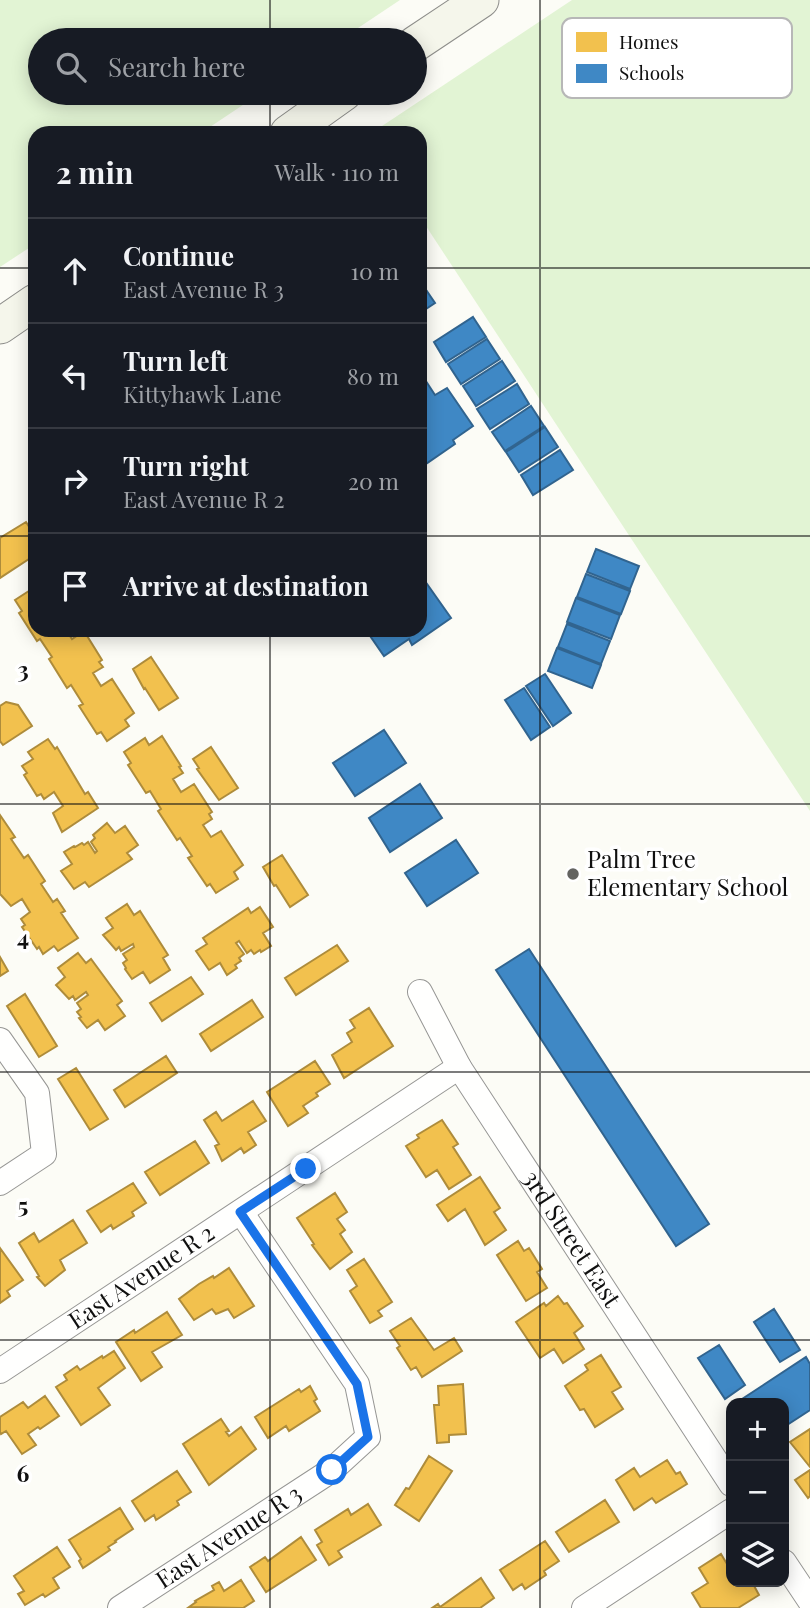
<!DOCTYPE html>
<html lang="en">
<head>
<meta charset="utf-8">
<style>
  :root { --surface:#171b24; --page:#242831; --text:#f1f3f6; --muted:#9ea1a6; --line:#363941 }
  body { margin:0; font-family:"Playfair Display",serif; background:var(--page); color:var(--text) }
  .controls { position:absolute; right:21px; bottom:21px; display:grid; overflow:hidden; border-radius:14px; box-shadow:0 4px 18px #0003 }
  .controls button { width:63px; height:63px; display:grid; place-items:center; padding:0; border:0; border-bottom:2px solid var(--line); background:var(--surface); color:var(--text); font:35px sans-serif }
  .stop { position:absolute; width:21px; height:21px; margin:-16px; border:5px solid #1a73e8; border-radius:50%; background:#fff }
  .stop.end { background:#1a73e8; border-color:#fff; box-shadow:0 2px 7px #0008 }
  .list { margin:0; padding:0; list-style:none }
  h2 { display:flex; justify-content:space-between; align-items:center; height:91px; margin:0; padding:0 28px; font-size:30px }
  h2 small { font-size:23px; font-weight:400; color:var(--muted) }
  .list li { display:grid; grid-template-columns:46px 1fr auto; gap:21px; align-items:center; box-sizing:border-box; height:105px; padding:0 28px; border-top:2px solid var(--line) }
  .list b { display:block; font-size:26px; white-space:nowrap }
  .list p { margin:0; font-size:23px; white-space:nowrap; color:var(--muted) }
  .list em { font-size:23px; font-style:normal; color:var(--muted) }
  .icon { flex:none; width:38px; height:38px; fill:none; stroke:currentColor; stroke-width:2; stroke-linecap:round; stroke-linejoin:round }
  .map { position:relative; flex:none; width:810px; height:1608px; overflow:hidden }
  .search { position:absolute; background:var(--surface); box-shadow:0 4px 18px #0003; left:28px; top:28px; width:399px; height:77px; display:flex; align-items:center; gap:18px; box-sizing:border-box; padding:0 24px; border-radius:38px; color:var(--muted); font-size:26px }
  .panel { position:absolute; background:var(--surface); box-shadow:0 4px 18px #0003; left:28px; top:126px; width:399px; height:511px; border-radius:21px }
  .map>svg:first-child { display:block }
  .green { fill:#e2f4d4 }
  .homes { fill:#f2c14e; stroke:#ae8c3b; stroke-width:2 }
  .schools { fill:#3f88c5; stroke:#31648f; stroke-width:2 }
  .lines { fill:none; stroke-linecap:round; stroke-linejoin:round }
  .street-casing { stroke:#969694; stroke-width:26 }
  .secondary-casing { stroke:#8d8d8a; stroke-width:37 }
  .street { stroke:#fffffe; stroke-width:24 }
  .secondary { stroke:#f5f6eb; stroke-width:35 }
  .route { stroke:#1a73e8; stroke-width:9 }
  .grid { fill:none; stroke:#101010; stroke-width:2; stroke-opacity:0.55 }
  .poi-dot { fill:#636360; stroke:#fff; stroke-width:2.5 }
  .labels { text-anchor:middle; stroke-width:7; stroke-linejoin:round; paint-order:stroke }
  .poi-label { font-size:24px; fill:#101010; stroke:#fff; text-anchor:start }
  .street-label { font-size:24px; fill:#101010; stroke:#fff }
  .key { fill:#fff; stroke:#b7b7b7; stroke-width:2 }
  .key-label { font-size:19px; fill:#101010 }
  .grid-label { font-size:23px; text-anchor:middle; font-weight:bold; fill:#101010; stroke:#fff; stroke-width:7; stroke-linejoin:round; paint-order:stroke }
</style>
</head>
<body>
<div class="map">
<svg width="810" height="1608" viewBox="0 0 810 1608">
  <rect width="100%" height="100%" fill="#fcfcf6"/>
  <path class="green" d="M0,0h400l-60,40h-300v53h221l-60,40h-166v111l-35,23z
    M572,0h238v811l-390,-594v-84h-42l1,-5z"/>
  <path class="homes" d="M26,522l9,14v19l-35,23v-40z
    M35,587v43h31l6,9 12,-8 18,29 -3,2 4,5 -10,6 8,13 11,-7 22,34 -9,7 4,6 -22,15 -6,-9 -4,2 -18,-28 4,-2 -12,-19 -4,3 -18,-29 3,-2 -12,-18 -3,2 -18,-28 3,-2 -7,-11z
    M151,657l27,41 -19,12 -14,-22 -1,1 -11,-20z
    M6,702l12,3 14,21 -29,19 -3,-4v-35z
    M162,736l19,30 -2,1 4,6 -10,6 8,13 13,-8 18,28 -3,2 3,5 -9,6 8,12 10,-6 22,34 -9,7 4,7 -22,14 -6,-9 -3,2 -19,-28 4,-2 -12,-18 -3,2 -19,-29 3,-2 -11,-18 -4,2 -18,-28 3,-2 -7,-11 21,-14 4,7z
    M48,739l7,10 2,-2 28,47 3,-2 10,16 -36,24 -9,-19 10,-7 -9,-14 -10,7 -3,-5 -4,2 -13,-21 3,-2 -5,-7 11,-7 -5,-7z
    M211,747l27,41 -19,12 -22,-31 2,-1 -6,-9z
    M0,815l15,22 -4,2 13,19 4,-3 17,26 -4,3 12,18 4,-3 8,12 -4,2 17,25 -20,13 -4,-5 -11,8 -4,-7 -2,2 -15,-22 3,-2 -4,-6 9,-7 -8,-13 -11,7 -11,-12z
    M107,823l8,10 10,-7 13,19 -11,8 5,6 -43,28 -4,-5 -11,7 -13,-18 11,-7 -8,-12 10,-6 1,1 7,-4 2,2 4,-3 7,11 2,-2 -6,-9 4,-4 -2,-3z
    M282,855l26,40 -18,12 -14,-22 -2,1 -11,-19z
    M127,904l7,11 6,-4 28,44 -5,3 7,12 -20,13 -7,-11 -11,7 -7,-10 1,-1 -3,-5 4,-3 -4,-6 11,-7 -1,-3 -12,7 -2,-4 -3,3 -13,-15 10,-7 -7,-10z
    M260,907l13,20 -10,6 8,13 -10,6 -1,-2 -6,4 -3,-4 -4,3 -8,-12 -3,2 8,11 -5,4 2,3 -6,4 2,3 -10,7 -7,-12 -11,7 -13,-19 11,-7 -4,-6 45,-30 3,5z
    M337,945l11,16 -52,34 -11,-17z
    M78,953l8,10 5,-4 31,42 -5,4 8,11 -20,14 -7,-10 -11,8 -8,-10 2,-1 -4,-5 4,-3 -4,-6 11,-8 -2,-3 -11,8 -2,-4 -4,3 -13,-14 9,-8 -7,-9z
    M0,957l8,14 -8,5z
    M191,977l12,17 -41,27 -12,-18z
    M25,994l32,52 -18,11 -32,-51z
    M252,1000l11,17 -52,34 -11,-17z
    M369,1008l24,38 -49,32 -12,-23 20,-13 -5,-9 8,-5 -5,-8z
    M166,1056l11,17 -52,34 -11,-17z
    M315,1061l15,23 -14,9 2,3 -15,10 5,7 -20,13 -21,-34z
    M76,1068l32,51 -18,11 -32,-51z
    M253,1101l13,20 -18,11 8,13 -12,8 -3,-5 -19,13 -7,-15 4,-2 -15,-24 12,-8 6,9z
    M442,1120l16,24 -5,3 18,28 -22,14 -12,-19 -11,7 -20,-31 13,-8 -2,-3z
    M195,1141l14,22 -49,32 -15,-23z
    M480,1177l20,31 -6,4 12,18 -21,15 -20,-36 -17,12 -11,-16z
    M133,1183l13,20 -14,9 2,4 -21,13 -2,-4 -10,7 -14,-21z
    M335,1193l12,19 -10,7 8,11 -5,4 12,18 -22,17 -18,-24 2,-1 -17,-26z
    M73,1220l14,23 -27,17 5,10 -20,16 -8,-9 2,-1 -20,-33 15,-10 5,9z
    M518,1241l6,10 5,-3 13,21 -5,3 10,16 -21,13 -29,-46z
    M0,1248l23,32 -16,11 3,5 -10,7z
    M364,1259l28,43 -14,9 4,5 -12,7 -20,-32 7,-5 -10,-16z
    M229,1268l25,38 -20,12 -6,-9 -12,5 -4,-5 -18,11 -15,-21 20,-15 14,-8 1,2z
    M558,1296l6,8 3,-1 16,23 -9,7 10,16 -21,14 -9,-14 -14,9 -24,-36 28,-19 2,3z
    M167,1312l15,23 -30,17 10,15 -21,14 -25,-39 18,-12 1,3z
    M411,1318l23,32 20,-12 8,13 -40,26 -6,-10 -5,3 -14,-22 3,-2 -10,-15z
    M114,1351l11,17 -27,20 12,17 -29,20 -25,-38 11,-7 -3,-5 13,-9 3,4 22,-14 1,2z
    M601,1355l20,32 -9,5 11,17 -28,18 -11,-18 -4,1 -15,-24 23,-16 -3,-5z
    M463,1384l3,50 -17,1v7l-12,1 -3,-38h5l-1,-19z
    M310,1386l7,13 -3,2 6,10 -31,20 -3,-5 -18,12 -13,-21 44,-28 2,3z
    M45,1396l14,20 -19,13 -2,-2 -10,7 8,11 -14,9 -16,-23 -5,3 -1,-2v-15l23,-15 5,6z
    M221,1419l8,12 -3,1 3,4 12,-9 15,22 -47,36 -26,-41z
    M810,1429v38l-20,-25z
    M429,1456l23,15 -33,50 -24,-16 11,-17 3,1z
    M667,1460l9,14 4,-2 7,12 -31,19 -4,-5 -18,12 -18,-30 18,-12 6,9z
    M810,1470v26l-2,2 -13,-18z
    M177,1471l14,21 -14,9 2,4 -23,15 -2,-5 -9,6 -13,-20z
    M605,1500l14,22 -50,30 -13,-20z
    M368,1504l13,21 -43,26 4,6 -13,8 -12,-20 5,-3 -7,-12 33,-21 3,6z
    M120,1508l13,21 -18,12 1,1 -8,5 2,3 -27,18 -4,-7 2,-2 -12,-19z
    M301,1537l15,23 -50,32 -16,-25 15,-10 3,4z
    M545,1541l14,20 -15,10 2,4 -21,14 -3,-5 -9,6 -13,-20z
    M57,1547l13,20 -17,11 6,10 -14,9 -2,-3 -18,11 -7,-11 6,-3 -10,-15z
    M721,1554l9,15 1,-1v14h21l7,13 -21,13h-37l-9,-15 16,-10 -9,-15z
    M481,1578l13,20 -14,10h-48l6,-4 2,3z
    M241,1580l13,21 -11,7 -54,-1 7,-5 -1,-1 19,-11 -2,-4 7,-4 5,9z"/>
  <path class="schools" d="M420,281l15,22 -15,10z
    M473,317l13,20 -40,25 -12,-20z
    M487,339l13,20 -39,25 -13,-20z
    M502,361l13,20 -39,25 -13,-20z
    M420,372l15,23 12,-7 26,38 -20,14 2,4 -35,24z
    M517,384l12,20 -39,25 -13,-20z
    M531,406l13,20 -39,25 -13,-19z
    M545,427l13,20 -39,25 -13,-20z
    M560,450l13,20 -40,25 -12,-20z
    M596,549l43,17 -9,23 -43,-17z
    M420,574l31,44 -39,27 -3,-6 -25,17 -18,-26h54z
    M586,574l44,17 -9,23 -44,-17z
    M576,598l44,17 -9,24 -44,-17z
    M567,624l43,17 -9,23 -43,-17z
    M557,648l44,17 -9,23 -44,-17z
    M545,674l26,39 -18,13 -27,-40z
    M524,688l26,39 -19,13 -26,-40z
    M384,730l22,33 -51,33 -22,-33z
    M420,784l22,34 -52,34 -21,-34z
    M456,840l22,33 -51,33 -22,-33z
    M529,949l180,275 -33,22 -180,-276z
    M774,1309l26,41 -20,12 -26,-40z
    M719,1345l26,40 -20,14 -27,-41z
    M806,1357l4,7v46l-26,17v-24h-48z"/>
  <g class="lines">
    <defs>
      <g id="street">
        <path id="s1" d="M420,992l39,75 272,417"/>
        <path d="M0,1040l37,53 7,61 -44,29"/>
        <path id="s2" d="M0,1371l459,-304"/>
        <path d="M784,1562l26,39"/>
        <path id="s3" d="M120,1608l212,-138 36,-33 -11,-53 -116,-172"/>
        <path d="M584,1608l147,-97"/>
      </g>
      <path id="secondary" d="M415,44l66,-44
        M288,133l56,-40
        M0,326l35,-24"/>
    </defs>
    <use href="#street" class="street-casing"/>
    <use href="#secondary" class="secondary-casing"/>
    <use href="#street" class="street"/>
    <use href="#secondary" class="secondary"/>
  </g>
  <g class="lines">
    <path class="route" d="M306,1169l-66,43 117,172 11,53 -36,33"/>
  </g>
  <path class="grid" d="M270,0v40M540,0v1608M270,93v40M0,268h35M420,268h390M0,536h35M420,536h390M270,630v978M0,804h810M0,1072h810M0,1340h810"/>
  <circle class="poi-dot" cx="573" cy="874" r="7"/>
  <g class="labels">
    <g class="poi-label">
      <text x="587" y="868">Palm Tree<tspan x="587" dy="28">Elementary School</tspan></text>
    </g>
    <g class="street-label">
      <text dy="8" stroke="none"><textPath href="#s1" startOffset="290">3rd Street East</textPath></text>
      <text dy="8" stroke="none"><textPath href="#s2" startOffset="170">East Avenue R 2</textPath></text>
      <text dy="8" stroke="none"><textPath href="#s3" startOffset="130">East Avenue R 3</textPath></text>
    </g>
  </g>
  <rect x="562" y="18" width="230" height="80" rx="10" class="key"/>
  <rect x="576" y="32" width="31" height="20" fill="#f2c14e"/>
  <rect x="576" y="64" width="31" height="19" fill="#3f88c5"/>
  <g class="key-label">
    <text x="619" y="49">Homes</text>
    <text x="619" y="80">Schools</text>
  </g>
  <g class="grid-label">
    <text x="23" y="678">3</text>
    <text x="23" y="946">4</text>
    <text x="23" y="1214">5</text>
    <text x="23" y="1482">6</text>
  </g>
</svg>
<div class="controls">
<button>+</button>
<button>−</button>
<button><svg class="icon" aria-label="layers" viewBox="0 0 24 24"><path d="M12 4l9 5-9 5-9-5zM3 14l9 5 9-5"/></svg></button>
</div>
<div class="stop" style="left:332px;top:1470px"></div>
<div class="stop end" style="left:306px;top:1169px"></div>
<div class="search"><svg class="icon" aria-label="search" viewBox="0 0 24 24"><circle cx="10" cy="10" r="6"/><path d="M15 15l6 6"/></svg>Search here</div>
<section class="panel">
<h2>2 min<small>Walk · 110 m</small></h2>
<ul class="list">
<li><svg class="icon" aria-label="ahead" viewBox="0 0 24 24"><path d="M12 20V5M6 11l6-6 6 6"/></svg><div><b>Continue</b><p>East Avenue R 3</p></div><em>10 m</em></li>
<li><svg class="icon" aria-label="left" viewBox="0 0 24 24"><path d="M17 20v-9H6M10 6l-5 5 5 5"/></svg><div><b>Turn left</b><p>Kittyhawk Lane</p></div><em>80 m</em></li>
<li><svg class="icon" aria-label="right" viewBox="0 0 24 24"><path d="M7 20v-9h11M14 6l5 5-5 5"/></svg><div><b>Turn right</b><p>East Avenue R 2</p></div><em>20 m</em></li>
<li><svg class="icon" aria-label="arrive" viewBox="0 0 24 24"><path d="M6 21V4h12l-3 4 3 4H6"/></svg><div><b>Arrive at destination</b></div></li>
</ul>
</section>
</div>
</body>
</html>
